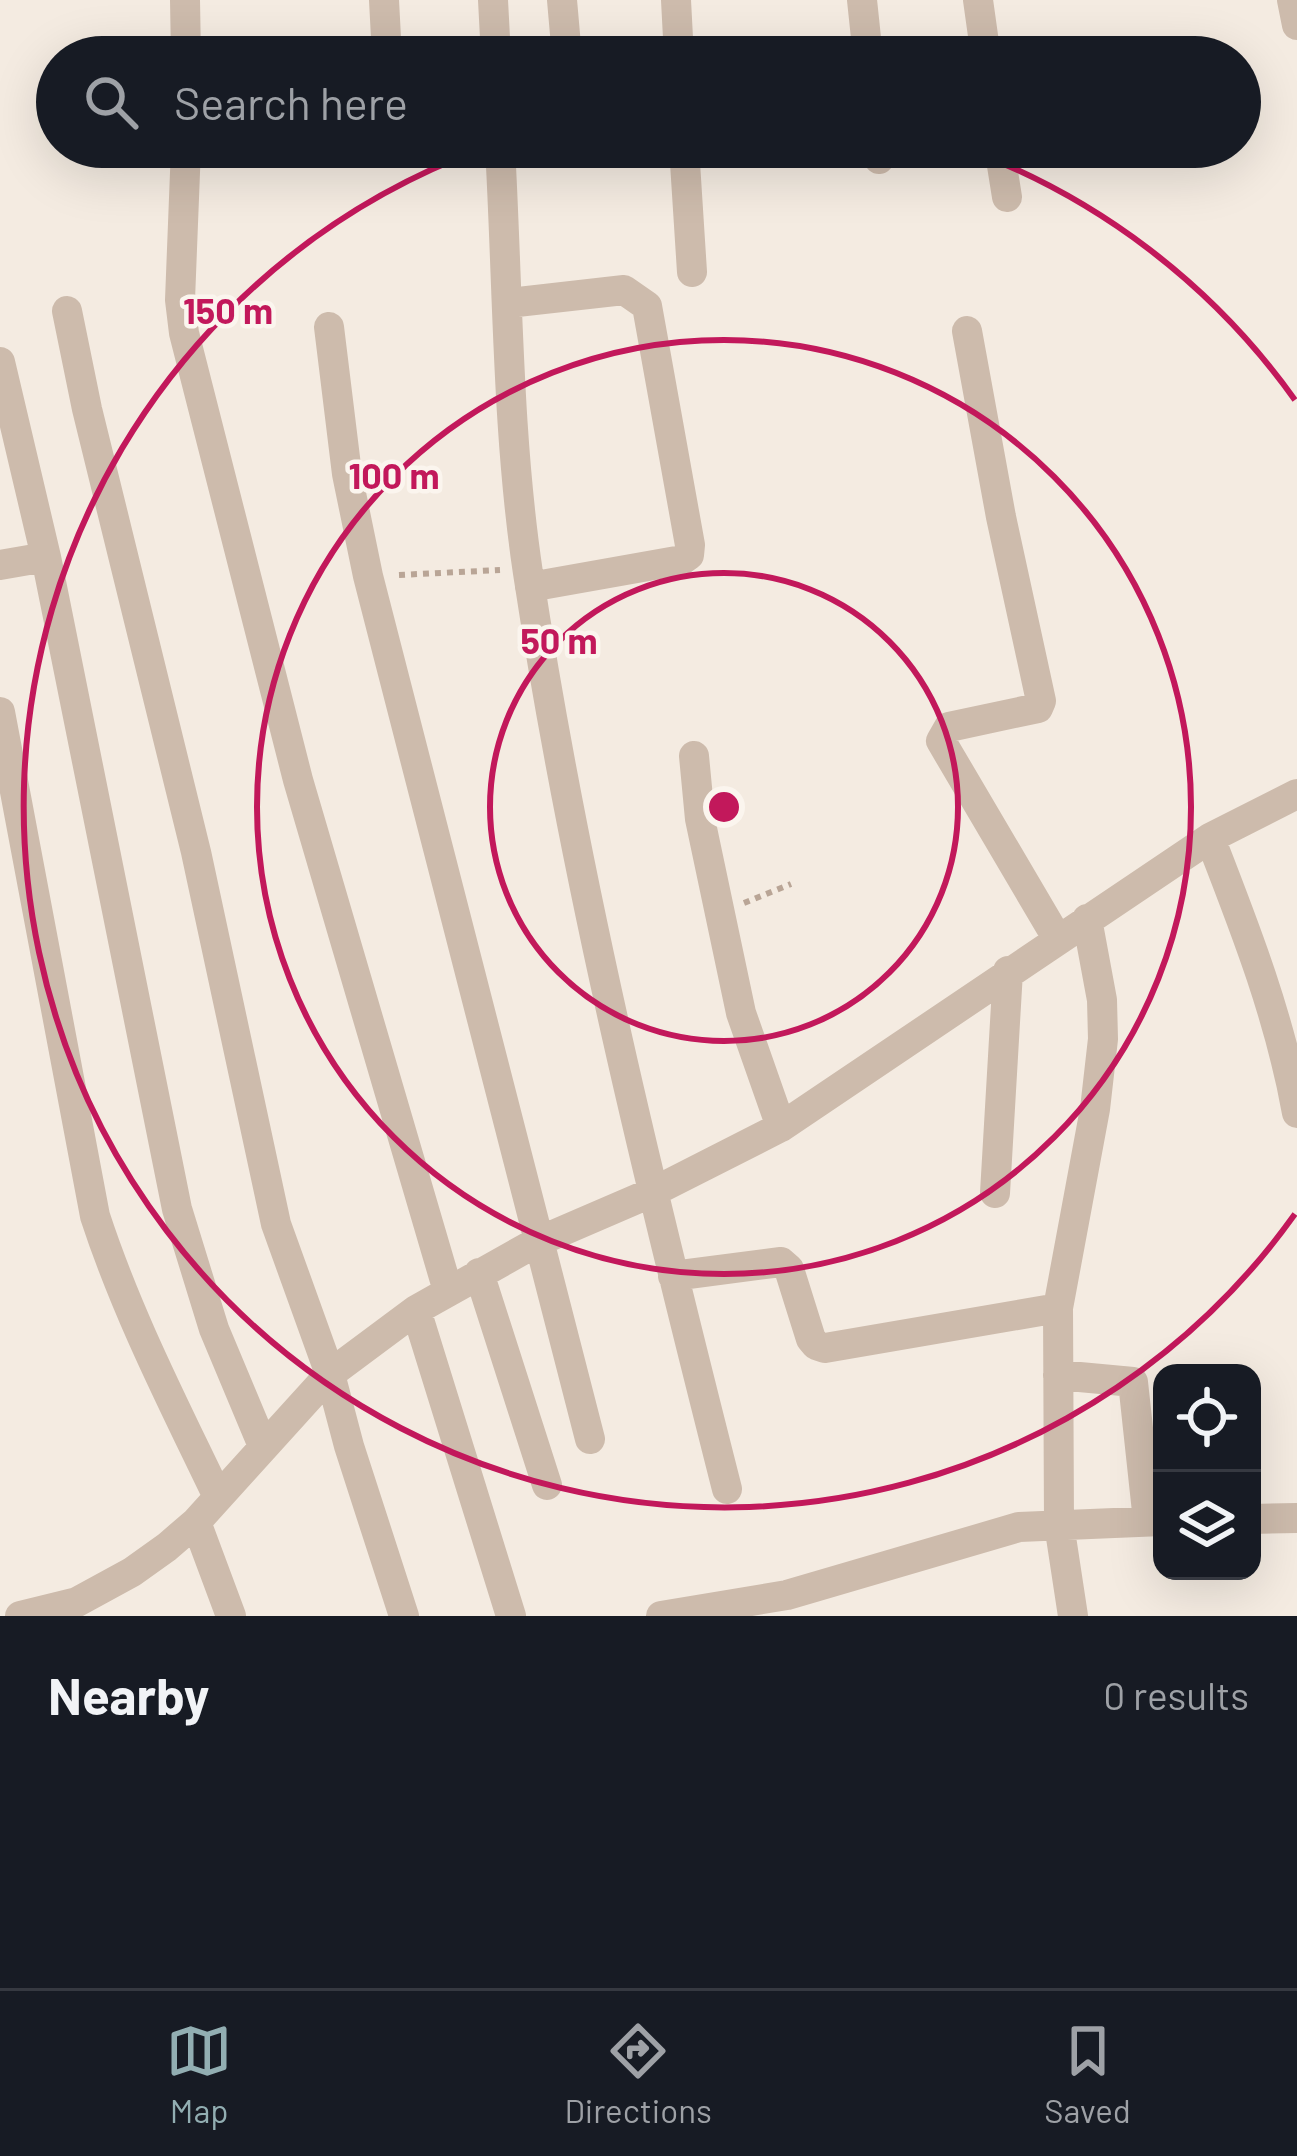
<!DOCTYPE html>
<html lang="en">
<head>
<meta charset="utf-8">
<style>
  :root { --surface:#171b24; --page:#242831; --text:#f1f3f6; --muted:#9ea1a6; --line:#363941; --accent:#92aeb2 }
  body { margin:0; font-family:Barlow,sans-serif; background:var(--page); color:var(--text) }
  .controls { position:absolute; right:36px; bottom:36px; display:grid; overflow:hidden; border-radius:24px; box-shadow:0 12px 48px #0002 }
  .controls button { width:108px; height:108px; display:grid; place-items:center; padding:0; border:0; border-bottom:3px solid var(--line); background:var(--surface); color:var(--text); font:60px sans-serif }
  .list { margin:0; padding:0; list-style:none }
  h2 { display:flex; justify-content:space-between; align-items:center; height:156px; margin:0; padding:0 48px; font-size:51px }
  h2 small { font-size:39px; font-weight:400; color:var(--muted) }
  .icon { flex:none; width:66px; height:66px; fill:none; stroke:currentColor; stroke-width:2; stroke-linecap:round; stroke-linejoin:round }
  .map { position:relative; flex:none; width:1297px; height:1616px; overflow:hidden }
  .search { position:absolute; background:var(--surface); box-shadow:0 12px 48px #0002; left:36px; right:36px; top:36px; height:132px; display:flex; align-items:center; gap:30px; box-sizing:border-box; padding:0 42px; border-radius:66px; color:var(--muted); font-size:45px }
  .sheet { height:372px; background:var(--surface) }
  nav { display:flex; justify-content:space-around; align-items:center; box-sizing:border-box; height:168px; border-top:3px solid var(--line); background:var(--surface); font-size:33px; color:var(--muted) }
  nav a { display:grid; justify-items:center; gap:6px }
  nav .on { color:var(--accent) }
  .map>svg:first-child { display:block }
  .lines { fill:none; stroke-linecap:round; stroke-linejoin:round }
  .path { stroke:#b9a596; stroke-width:6; stroke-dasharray:6 6; stroke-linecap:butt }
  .minor { stroke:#cdbbac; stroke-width:30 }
  .ring { fill:none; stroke:#c2185b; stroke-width:6 }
  .centre { fill:#c2185b; stroke:#fbf5ee; stroke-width:6 }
  .ring-label { font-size:36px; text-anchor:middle; font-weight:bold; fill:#c2185b; stroke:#fbf5ee; stroke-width:9; stroke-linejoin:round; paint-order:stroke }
</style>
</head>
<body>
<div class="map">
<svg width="1297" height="1616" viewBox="0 0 1297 1616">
  <rect width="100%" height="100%" fill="#f4ebe1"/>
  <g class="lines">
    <path class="path" d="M399,575l101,-5
      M744,903l47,-19"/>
    <path class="minor" d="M185,0l1,57
      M384,0l3,57
      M493,0l3,57
      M562,0l5,57
      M676,0l3,57
      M862,0l6,57
      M978,0l8,57
      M1292,0l5,25
      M186,147l-6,153 4,33 114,447 150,511
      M393,147v1
      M500,147c8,142 7,286 28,426 47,309 122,613 199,916
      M684,147l8,125
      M878,147l1,12
      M999,147l8,50
      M508,303l116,-13 23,16 43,239 -1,10 -7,5 -152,27
      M67,311l20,98 109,443 80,372 54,150 19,72 55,170
      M329,327l18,147 21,102 222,863
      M967,331l34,186 40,184 -3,7 -89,19 -8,14 116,197
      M0,362l46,195 131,652 37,120 49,117
      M0,565l46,-8
      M0,712l95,504c32,98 79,189 123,281
      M694,756l6,63 41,194 40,114
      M1210,838c35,90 70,179 87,275
      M995,1193l13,-222
      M479,1273l68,212
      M673,1276l108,-14 8,7 22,70 5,6 9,3 233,-40
      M416,1310l95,306
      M1058,1375l75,7 15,139
      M1252,1519l45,-1
      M196,1522l35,94
      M20,1616l57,-14 55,-30 35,-25 29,-25 134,-148 86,-64 121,-68 116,-50 128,-65 429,-289 87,-44
      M661,1616l126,-21 232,-68 143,-6
      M1073,1616l-14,-92 -1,-216 37,-199 8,-70 -1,-39 -15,-81"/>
  </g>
  <g class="ring">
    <circle cx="724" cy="807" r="234"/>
    <circle cx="724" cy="807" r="467"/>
    <path d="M1295 1214A701 701 0 1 1 484 148M964 148A701 701 0 0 1 1295 400"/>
  </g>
  <circle cx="724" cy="807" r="18" class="centre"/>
  <g class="ring-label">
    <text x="228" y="324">150 m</text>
    <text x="394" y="489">100 m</text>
    <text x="559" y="654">50 m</text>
  </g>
</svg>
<div class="controls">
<button><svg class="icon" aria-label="locate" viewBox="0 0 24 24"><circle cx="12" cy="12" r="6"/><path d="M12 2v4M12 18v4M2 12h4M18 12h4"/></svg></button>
<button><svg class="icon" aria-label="layers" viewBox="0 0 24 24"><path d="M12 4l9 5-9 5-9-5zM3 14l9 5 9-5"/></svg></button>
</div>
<div class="search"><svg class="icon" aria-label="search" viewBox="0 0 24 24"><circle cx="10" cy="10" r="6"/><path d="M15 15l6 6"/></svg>Search here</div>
</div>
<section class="sheet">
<h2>Nearby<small>0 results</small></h2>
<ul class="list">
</ul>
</section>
<nav>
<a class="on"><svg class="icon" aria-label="map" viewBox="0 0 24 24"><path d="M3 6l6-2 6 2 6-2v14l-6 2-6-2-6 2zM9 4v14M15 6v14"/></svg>Map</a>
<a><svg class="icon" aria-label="directions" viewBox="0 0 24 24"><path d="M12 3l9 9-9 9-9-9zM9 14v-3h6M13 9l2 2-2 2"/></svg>Directions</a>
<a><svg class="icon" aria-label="saved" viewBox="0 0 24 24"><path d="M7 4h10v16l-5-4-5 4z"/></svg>Saved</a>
</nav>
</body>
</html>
